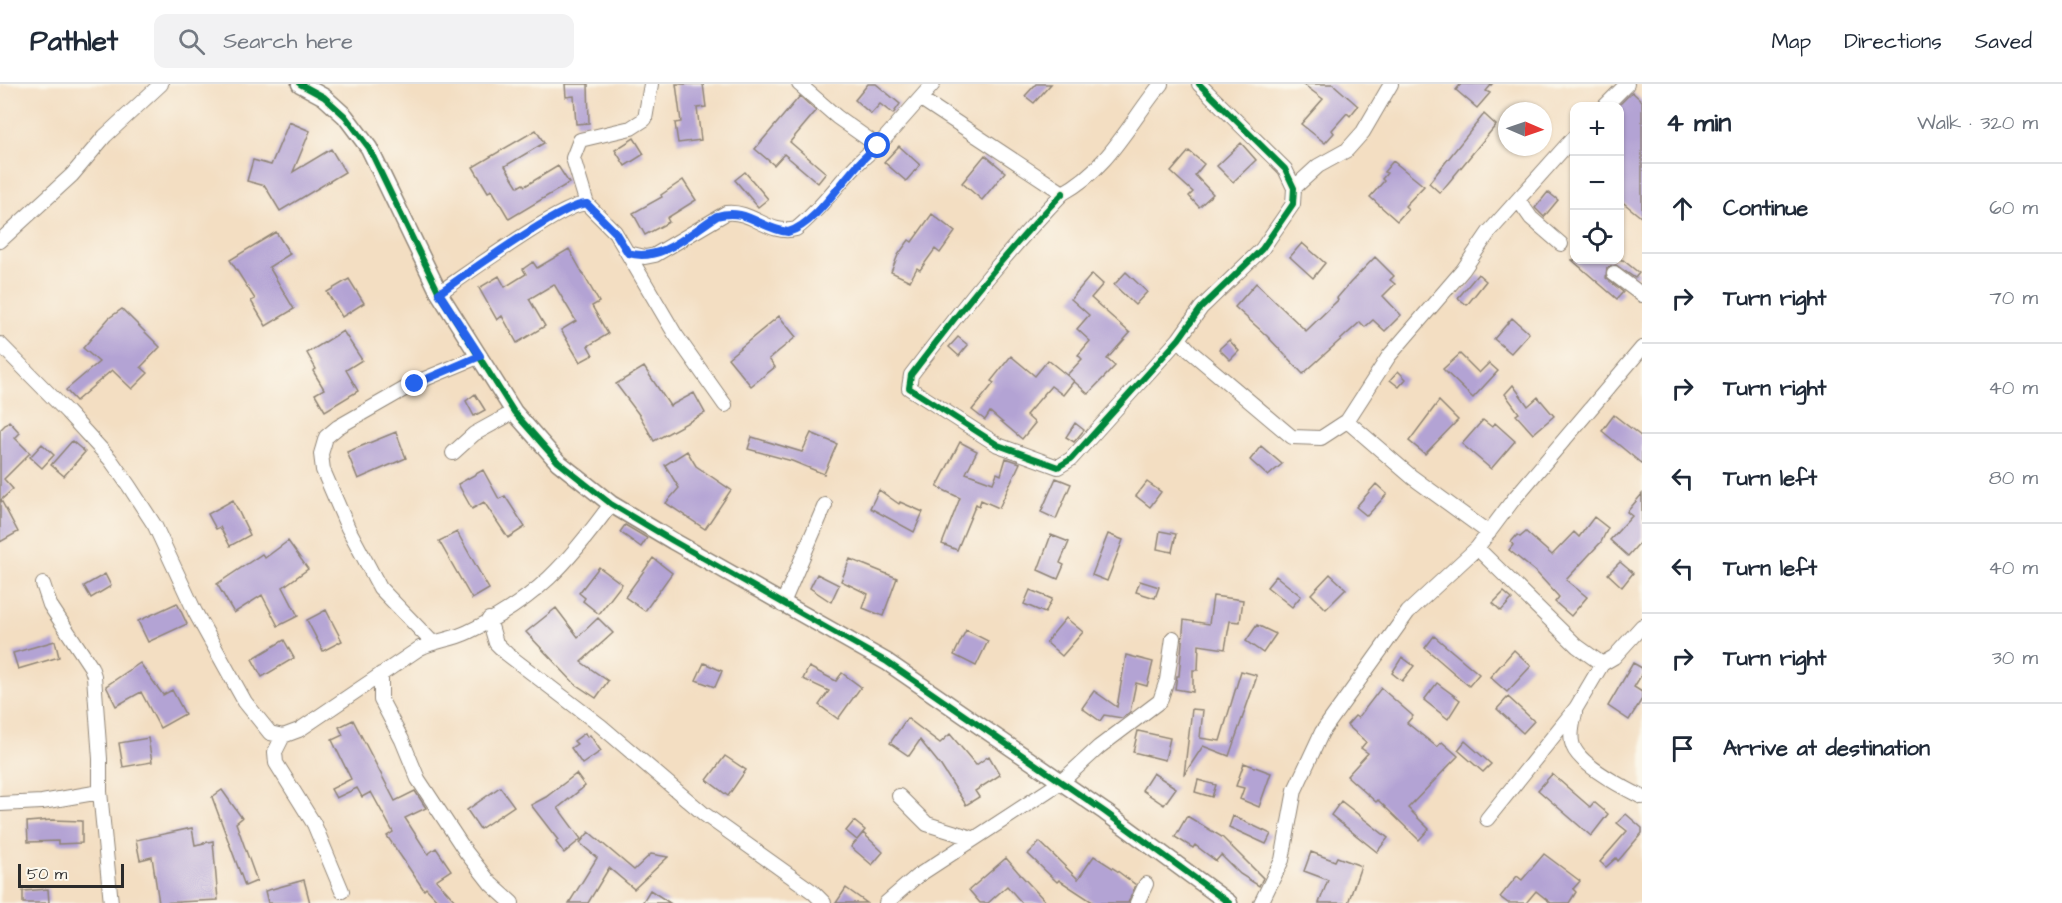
<!DOCTYPE html>
<html lang="en">
<head>
<meta charset="utf-8">
<style>
  :root { --surface:#fff; --page:#f2f2f3; --text:#1f2937; --muted:#747a83; --line:#e0e1e3 }
  body { margin:0; font-family:"Architects Daughter",sans-serif; background:var(--page); color:var(--text) }
  .controls { position:absolute; right:18px; top:18px; display:grid; overflow:hidden; border-radius:12px; box-shadow:0 2px 4px #0004 }
  .controls button { width:54px; height:54px; display:grid; place-items:center; padding:0; border:0; border-bottom:2px solid var(--line); background:var(--surface); color:var(--text); font:30px sans-serif }
  .compass { position:absolute; left:1498px; top:18px; width:54px; height:54px; border-radius:50%; background:var(--surface); box-shadow:0 2px 4px #0004; rotate:92deg }
  .scale { position:absolute; left:18px; bottom:15px; width:106px; box-sizing:border-box; padding-left:6px; border:3px solid #2b2b2b; border-top:0; font-size:16px; line-height:21px; white-space:nowrap; color:#2b2b2b; -webkit-text-stroke:4px #fbf7ec; paint-order:stroke }
  .stop { position:absolute; width:18px; height:18px; margin:-14px; border:4px solid #2563eb; border-radius:50%; background:#fff }
  .stop.end { background:#2563eb; border-color:#fff; box-shadow:0 2px 6px #0008 }
  .list { margin:0; padding:0; list-style:none }
  h2 { display:flex; justify-content:space-between; align-items:center; height:78px; margin:0; padding:0 24px; font-size:26px }
  h2 small { font-size:20px; font-weight:400; color:var(--muted) }
  .list li { display:grid; grid-template-columns:39px 1fr auto; gap:18px; align-items:center; box-sizing:border-box; height:90px; padding:0 24px; border-top:2px solid var(--line) }
  .list b { display:block; font-size:22px; white-space:nowrap }
  .list em { font-size:20px; font-style:normal; color:var(--muted) }
  .icon { flex:none; width:33px; height:33px; fill:none; stroke:currentColor; stroke-width:2; stroke-linecap:round; stroke-linejoin:round }
  .map { position:relative; flex:none; width:1642px; height:819px; overflow:hidden }
  header { display:flex; align-items:center; gap:36px; box-sizing:border-box; height:84px; padding:0 30px; background:var(--surface); border-bottom:2px solid var(--line) }
  header strong { font-size:28px }
  nav { display:flex; gap:33px; margin-inline-start:auto; font-size:21px }
  .search { width:420px; height:54px; background:var(--page); display:flex; align-items:center; gap:15px; box-sizing:border-box; padding:0 21px; border-radius:12px; color:var(--muted); font-size:22px }
  main { display:flex }
  aside { flex:1; background:var(--surface) }
  .map>svg:first-child { display:block }
  .building { fill:#b3a3d4 }
  .lines { fill:none; stroke-linecap:round; stroke-linejoin:round }
  .minor-casing { stroke:#8f8476; stroke-width:16 }
  .tertiary-casing { stroke:#8f8476; stroke-width:19 }
  .minor { stroke:#fff; stroke-width:14 }
  .tertiary { stroke:#fff; stroke-width:16 }
  .cycleway-casing { stroke:#fbf7ec; stroke-width:10 }
  .cycleway { stroke:#00873e; stroke-width:6 }
  .route { stroke:#2563eb; stroke-width:8 }
</style>
</head>
<body>
<header>
<strong>Pathlet</strong>
<div class="search"><svg class="icon" aria-label="search" viewBox="0 0 24 24"><circle cx="10" cy="10" r="6"/><path d="M15 15l6 6"/></svg>Search here</div>
<nav><a>Map</a><a>Directions</a><a>Saved</a></nav>
</header>
<main>
<div class="map">
<svg width="1642" height="819" viewBox="0 0 1642 819">
  <rect width="100%" height="100%" fill="#fbf7ec"/>
  <filter id="ink" filterUnits="userSpaceOnUse"><feTurbulence type="fractalNoise" baseFrequency=".0167" numOctaves="2"/><feDisplacementMap in="SourceGraphic" scale="12" xChannelSelector="R" yChannelSelector="G"/><feConvolveMatrix kernelMatrix="1 2 1 2 8 2 1 2 1" color-interpolation-filters="sRGB"/></filter>
  <filter id="wash" filterUnits="userSpaceOnUse"><feTurbulence type="fractalNoise" baseFrequency=".008" numOctaves="4" result="noise"/><feDisplacementMap in="SourceGraphic" scale="24" xChannelSelector="R" yChannelSelector="G"/><feGaussianBlur stdDeviation="1.35" result="paint"/><feColorMatrix in="noise" values="0 0 0 0 0 0 0 0 0 0 0 0 0 0 0 0 0 1.4 0 .05"/><feComposite in="paint" operator="in"/></filter>
  <g filter="url(#wash)">
    <rect width="100%" height="100%" fill="#f3dec2"/>
    <g id="blocks">
      <path class="building" d="M565,0h23l1,39 -13,1 -2,-28 -8,1z
        M676,0h27l3,23 -9,1 4,32 -23,3 -3,-20 6,-1z
        M868,0h8l24,20 -7,10 -13,-10 -9,10 -16,-14z
        M1036,0h15l-17,19 -9,-7z
        M1303,0h30l25,22 -8,10 -3,-3 -15,17 2,3 -9,10 -24,-19 22,-25z
        M1461,0h31l-6,7 4,2 -13,15 -21,-18z
        M1632,8l10,9v117l-22,-18v-96z
        M800,12l16,15 -26,31 36,31 -8,10 -34,-29 -10,11 -19,-16z
        M1484,30l12,11 -56,68 -11,-10z
        M289,38l21,9 -17,41 38,-23 14,23 -65,39 -15,-25 -18,-5 6,-21 18,5z
        M536,46l8,13 -39,23 13,21 5,-3 2,2 33,-20 11,17 -60,36 -17,-29 -4,2 -15,-25z
        M634,54l10,16 -19,12 -10,-16z
        M1241,59l15,17 -23,22 -16,-16z
        M899,62l21,19 -14,16 -22,-19z
        M1189,67l15,13 -9,11 18,19 -14,13 -10,-11 4,-4 -22,-20z
        M985,71l20,17 -23,28 -20,-17z
        M1393,77l31,25 -19,20 3,3 -11,12 -27,-24 14,-16 -2,-2 5,-6 -3,-1z
        M745,88l23,27 -10,8 -23,-27z
        M683,96l13,20 -29,18 2,4 -24,13 -12,-22 29,-16 -1,-2z
        M1548,108l10,8 -14,17 -9,-9z
        M932,130l23,18 -15,21 -5,-4 -15,21 -3,-2 -7,13 -19,-9 7,-17 11,-15 3,2z
        M276,148l14,22 -21,13 25,42 -28,17 -15,-25 4,-2 -25,-39z
        M1302,159l23,20 -12,15 -23,-21z
        M569,165l30,53 -7,4 16,28 -20,12 5,9 -13,7 -19,-32 15,-9 -22,-37 -25,15 16,27 -28,17 -15,-27 -5,4 -18,-32 20,-12 6,11 21,-13 -3,-5 10,-7 4,6z
        M1375,173l19,19 -4,4 5,4 -12,12 18,19 -16,16 -12,-11 -8,7 -5,-5 -57,52 -36,-38 -32,-29 21,-24 50,48 32,-31 -1,-2 13,-15z
        M1572,176h51l16,13 -4,5 -19,-13 -9,3 -1,10 17,14 -6,7z
        M1126,188l21,20 -12,13 -21,-20z
        M1092,190l11,10 -12,14 39,35 -23,26 8,7 -27,28 -21,-19 15,-16 -4,-4 12,-14 -13,-12 12,-14 -18,-16z
        M1478,190l8,7 -19,24 -9,-7z
        M349,195l15,24 -22,14 -15,-25z
        M122,225l38,38 -19,20 7,6 -16,16 -20,-19 -36,31 -10,-11 33,-28 -16,-14 26,-30z
        M779,232l17,21 -27,22 6,8 -24,19 -23,-28z
        M1512,234l17,15 -18,20 -17,-14z
        M343,247l19,29 -16,10 12,21 -33,20 -10,-17 9,-5 -11,-18 3,-2 -9,-16z
        M958,253l10,8 -9,11 -10,-9z
        M1229,256l10,11 -9,9 -11,-11z
        M1460,270l19,19 10,-10 9,8 -25,27 -30,-29z
        M1011,272l24,20 13,-16 26,21 -11,14 -12,-9 -25,29 9,8 -13,16 -32,-27 -5,8 -13,-10 22,-27 -3,-2z
        M644,283l26,39 24,-13 11,20 -51,28 -14,-25 -24,-32z
        M1398,287l8,8 -7,8 -9,-7z
        M1513,301l15,21 10,-9 16,19 -21,18 -17,-19 3,-2 -14,-19z
        M475,310l10,16 -11,6 -8,-15z
        M1439,317l19,19 -33,34 -16,-13z
        M1614,331l28,22v27l-40,-33z
        M1483,336l9,7 3,-4 20,18 -24,28 -29,-25z
        M9,337l11,12 -5,5 15,15 -26,26 9,10 -12,11 17,32 -18,10v-112z
        M1075,339l9,7 -10,12 -8,-5z
        M396,348l10,26 -48,21 -11,-27z
        M811,349l26,11 -13,30 -32,-13 -44,-12 4,-12 50,15z
        M72,357l13,11 -21,24 -13,-11z
        M960,358l17,9 -11,22 27,10 4,-10 4,2 5,-17 14,5 -21,45 -18,-8 -2,6 -3,-2 -19,46 -15,-6 18,-46 -23,-11z
        M42,360l12,11 -12,13 -12,-11z
        M1261,362l21,18 -14,12 -18,-16z
        M687,367l9,15 35,24 -26,39 -39,-26 13,-15 -14,-23z
        M483,386l16,29 6,-3 20,31 -17,11 -24,-36 -12,7 -14,-25z
        M1056,394l15,6 -15,35 -15,-7z
        M1147,398l14,10 -11,15 -14,-11z
        M1376,400l11,10 -20,22 -11,-9z
        M879,406l20,14 1,-2 23,10 -9,20 -44,-24z
        M1642,410v46l-14,16 -18,-16 22,-24 -5,-4z
        M233,416l17,35 -20,11 -10,-19 -4,2 -8,-15z
        M1594,433l14,11 -7,14 -35,38 21,17 -16,19 -16,-14 4,-5 -22,-24 -28,-23 4,-5 -2,-3 6,-7 3,2 6,-5 26,23 22,-23 5,5z
        M625,441l22,13 -6,9 -21,-15z
        M1160,447l16,3 -4,18 -15,-3z
        M457,448l32,57 -17,10 -33,-58z
        M1108,450l15,6 -16,41 -15,-6z
        M1051,451l18,7 -9,21 4,2 -6,14 -20,-9z
        M288,457l20,28 -25,18 15,29 -20,10 -16,-31 -28,18 -17,-29 45,-30 3,4z
        M653,474l19,15 -27,38 -20,-14z
        M850,475l47,19 -14,38 -20,-8 5,-14 -27,-13z
        M1620,478l13,11 -11,14 -14,-13z
        M599,483l23,17 -23,30 -16,-13 2,-3 -6,-5z
        M105,490l6,12 -20,12 -7,-12z
        M817,490l22,11 -8,17 -21,-14z
        M1330,490l16,15 -20,20 -15,-15z
        M1276,492l25,20 -9,11 -25,-20z
        M1140,497l19,6 -4,11 -19,-6z
        M1030,506l22,9 -7,14 -21,-9z
        M1504,508l8,7 -11,12 -8,-8z
        M1213,512l30,4 -3,22 -10,-1 -5,28 -26,-4 -1,25h-5v22l-18,-3 2,-13h2l5,-56 25,4z
        M177,519l10,21 -39,18 -10,-21z
        M556,524l22,29 20,-19 15,15 -32,29 27,19 -12,17 -21,-14 -49,-52z
        M326,526l16,31 -19,10 -16,-31z
        M1066,534l17,14 -21,24 -16,-14z
        M1257,541l19,9 -13,19 -17,-12z
        M966,546l22,11 -12,25 -22,-11z
        M1434,552l45,38 -10,12 -44,-38z
        M284,556l10,18 -32,19 -10,-18z
        M55,557l4,16 -41,12 -5,-16z
        M1514,566l17,16 -24,26 -17,-15z
        M1126,571l27,7 -6,24 -11,-3 -6,29 -8,6 -18,-3 -4,6 -18,-13 12,-17 23,16z
        M1402,573l12,9 -12,15 -10,-8z
        M140,579l23,32 9,-5 13,24 -25,14 -19,-36 -25,14 -10,-20z
        M704,579l18,8 -7,16 -19,-7z
        M1633,579l9,5v6l-8,13 8,5v7l-13,21 -21,-14z
        M809,583l27,14 6,-8 19,14 -23,32 -19,-14 10,-14 -26,-12z
        M1241,587l15,4v4l-27,77 -26,-10 -19,29 8,-66 11,1 -3,28 20,3z
        M1437,599l23,17 -12,19 -24,-19z
        M1381,604l32,28 -6,7 30,24 5,-5 16,14 -50,52 21,21 -10,11 -41,-40 -2,2 -29,-26 21,-23 -7,-5 5,-6 -19,-17 8,-9 3,2z
        M1508,613l26,24 -11,12 -26,-24z
        M907,634l33,25 10,-9 26,31 13,-9 11,19 -25,16 4,6 -13,8 -25,-39 -21,-26 -11,16 -19,-13z
        M353,636l42,81 20,-10 11,17 -21,10 23,36 8,-6 15,22 -15,10 21,23h-17l-14,-15 -2,2 -37,-54 6,-4 -22,-40 -9,5 -5,-9 -21,10 -5,-9 20,-10 -19,-39 11,-5 -4,-8z
        M1138,647l32,7 -5,22 -32,-8z
        M585,649l2,4 3,-2 11,16 -19,13 -11,-16 6,-4 -3,-3z
        M148,654l4,24 -29,5 -4,-24z
        M1465,657l26,23 -8,8 -25,-22z
        M725,672l21,14 -18,26 -21,-16z
        M1244,679l27,10 -12,34 -19,-8 4,-11 -8,-2z
        M1153,689l23,15 -12,17 -22,-15z
        M576,690l9,12 -27,22 23,31 -17,14 -8,-11 2,-2 -27,-35 15,-8z
        M1552,690l38,33 4,-5 14,12 -17,22 -53,-46z
        M1198,696l18,5 -4,12 -17,-5z
        M500,703l14,19 -34,23 -13,-19z
        M222,706l20,28 -6,5 21,58 -12,5 -33,-89z
        M1341,717l47,37 -11,14 -46,-37z
        M1626,730l16,14v5l-24,28 -2,-3 -10,9 -6,-5 27,-31 -10,-8z
        M1187,732l35,21 41,41 -4,8 -19,-12 -19,-19 -5,6 -21,-16 -2,3 -18,-11z
        M1233,732l38,18 -5,10 -37,-17z
        M52,736l30,1v22l-24,1v-3l-30,1 -1,-20z
        M854,737l11,9 -8,10 -11,-9z
        M192,744l3,17 18,-4 5,59 -59,3 -7,-46 -12,3 -4,-20z
        M589,748l45,38 17,-16 17,3 -34,32 -25,-21 -21,35h-19l28,-45 -17,-15z
        M863,749l20,19 -11,13 -21,-18z
        M1040,758l38,37 16,-23 22,14 20,15 -8,18h-34l-35,-23 -2,2 -29,-28z
        M1311,768l24,9 2,-4 24,9 -13,37h-29l9,-23 -24,-9z
        M1544,770l36,27 -7,8 3,3 -7,11h-18l-15,-12 -10,12h-18l-8,-6 17,-21 5,4z
        M1006,774l12,14 29,31h-25l-15,-17 -19,17h-8l-11,-13z
        M304,796l6,23h-42l-3,-12z
        M846,804l21,15h-31z
        M48,805l1,14h-26v-12z
        M650,806l20,13h-28z"/>
    </g>
  </g>
  <g filter="url(#ink)">
    <use href="#blocks" fill-opacity="0" stroke="#8f8476" stroke-width="1.5"/>
    <g class="lines">
      <defs>
        <path id="minor" d="M651,0l-6,35 -14,9 -51,12 -7,18 14,46 28,28 60,102 50,71
          M799,0l38,33 41,29 55,-62
          M921,15l142,94c45,-24 67,-71 98,-109
          M1605,22l22,-22
          M1294,104l24,-22 29,-16 16,-18 28,-48
          M1063,109c-55,57 -104,119 -152,182l-2,13 89,57 60,22 13,-8 108,-120 22,-31 61,-59 31,-45 1,-16 -9,-19 -86,-85
          M1519,117l12,17 30,26
          M0,157l72,-66 33,-39 56,-52
          M628,169l17,4 10,-2 71,-42c27,-3 43,23 70,16 31,-24 50,-60 82,-83
          M1614,190l28,21
          M439,209c22,-15 129,-93 148,-89
          M1179,255l11,12 102,86 29,1 26,-17 42,-65 74,-86 26,-38 85,-95
          M0,260l67,68 43,47 19,27 26,40 40,86 50,90 25,31 13,3 16,-6 121,-82c16,-8 32,-8 48,-16 69,-33 100,-69 143,-128
          M1347,337l65,56 77,56
          M453,369l21,-19 40,-22
          M1477,464l100,98 25,18
          M43,500l7,21 41,62 3,9 6,83v33l11,111
          M782,521l43,-100
          M489,535l7,24 11,11 94,72 103,88 109,78 11,11
          M432,558l-52,-54 -32,-60 -25,-58 -2,-16 5,-17 12,-10 77,-44 65,-27
          M381,590v26l21,40 16,39 48,73 25,32 21,19
          M1575,629c-2,10 -6,23 -2,33 7,19 51,42 69,51
          M283,652l-8,16 1,11 38,61 28,67
          M899,712l28,28 45,14
          M0,720l42,-2 58,-10
          M1487,735l89,-111 26,-44 12,-7 28,-31
          M886,819l30,-26 145,-95 38,-35 61,-46 7,-21 6,-42
          M1137,819l9,-19
          M1261,819l21,-43 13,-70 27,-58 86,-120 69,-64 36,-48 129,-152"/>
        <path id="tertiary" d="M300,0l24,13 21,19 24,32 70,145 75,119 44,50 53,42 62,37 214,121 218,150 124,91"/>
      </defs>
      <use href="#minor" class="minor-casing"/>
      <use href="#tertiary" class="tertiary-casing"/>
      <use href="#minor" class="minor"/>
      <use href="#tertiary" class="tertiary"/>
      <defs>
        <path id="cycleway" d="M300,0l24,13 21,19 24,32 70,145 75,119 44,50 53,42 62,37 214,121 218,150 124,91
          M1063,109c-55,57 -104,119 -152,182l-2,13 89,57 60,22 13,-8 108,-120 22,-31 61,-59 31,-45 1,-16 -9,-19 -86,-85"/>
      </defs>
      <use href="#cycleway" class="cycleway-casing"/>
      <use href="#cycleway" class="cycleway"/>
    </g>
  </g>
  <g class="lines" filter="url(#ink)">
    <path class="route" d="M415,300l65,-28 -41,-63c22,-15 129,-93 148,-89l28,28 13,21c34,10 62,-20 89,-37 29,-9 44,13 71,16 32,-9 61,-66 90,-86"/>
  </g>
</svg>
<div class="controls">
<button>+</button>
<button>−</button>
<button><svg class="icon" aria-label="locate" viewBox="0 0 24 24"><circle cx="12" cy="12" r="6"/><path d="M12 2v4M12 18v4M2 12h4M18 12h4"/></svg></button>
</div>
<svg class="compass" viewBox="-18 -18 36 36"><path d="M0-13l5 13h-10z" fill="#e53935"/><path d="M0 13l5-13h-10z" fill="#747a83"/></svg>
<div class="scale">50 m</div>
<div class="stop" style="left:878px;top:62px"></div>
<div class="stop end" style="left:415px;top:300px"></div>
</div>
<aside>
<h2>4 min<small>Walk · 320 m</small></h2>
<ul class="list">
<li><svg class="icon" aria-label="ahead" viewBox="0 0 24 24"><path d="M12 20V5M6 11l6-6 6 6"/></svg><div><b>Continue</b></div><em>60 m</em></li>
<li><svg class="icon" aria-label="right" viewBox="0 0 24 24"><path d="M7 20v-9h11M14 6l5 5-5 5"/></svg><div><b>Turn right</b></div><em>70 m</em></li>
<li><svg class="icon" aria-label="right" viewBox="0 0 24 24"><path d="M7 20v-9h11M14 6l5 5-5 5"/></svg><div><b>Turn right</b></div><em>40 m</em></li>
<li><svg class="icon" aria-label="left" viewBox="0 0 24 24"><path d="M17 20v-9H6M10 6l-5 5 5 5"/></svg><div><b>Turn left</b></div><em>80 m</em></li>
<li><svg class="icon" aria-label="left" viewBox="0 0 24 24"><path d="M17 20v-9H6M10 6l-5 5 5 5"/></svg><div><b>Turn left</b></div><em>40 m</em></li>
<li><svg class="icon" aria-label="right" viewBox="0 0 24 24"><path d="M7 20v-9h11M14 6l5 5-5 5"/></svg><div><b>Turn right</b></div><em>30 m</em></li>
<li><svg class="icon" aria-label="arrive" viewBox="0 0 24 24"><path d="M6 21V4h12l-3 4 3 4H6"/></svg><div><b>Arrive at destination</b></div></li>
</ul>
</aside>
</main>
</body>
</html>
